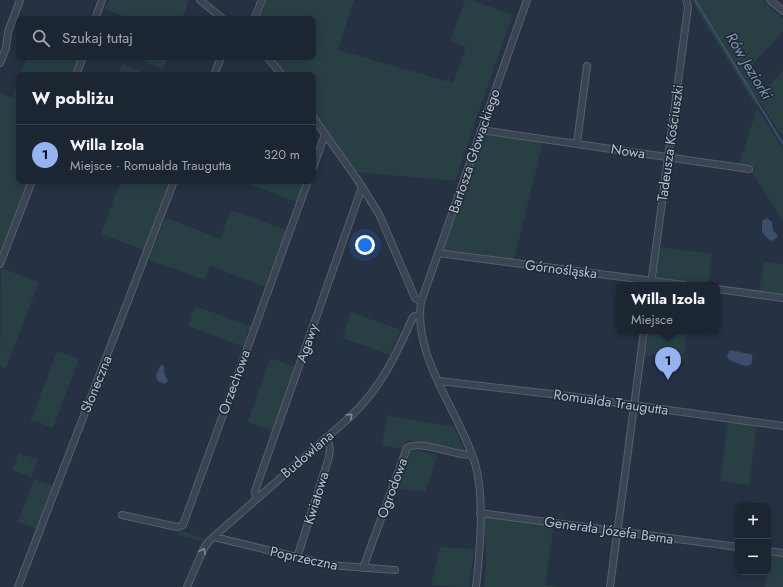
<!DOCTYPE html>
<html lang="pl">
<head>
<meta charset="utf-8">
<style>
  :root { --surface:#1c2532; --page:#29313e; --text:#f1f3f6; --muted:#a0a5ac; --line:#3a424d; --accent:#95b2f1 }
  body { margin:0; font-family:Jost,sans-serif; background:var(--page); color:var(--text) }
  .controls { position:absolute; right:12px; bottom:12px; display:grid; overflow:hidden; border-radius:8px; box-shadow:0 2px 10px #0003 }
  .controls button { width:36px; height:36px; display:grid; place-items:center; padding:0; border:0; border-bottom:1px solid var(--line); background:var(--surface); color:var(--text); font:20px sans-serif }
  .you { position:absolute; left:365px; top:245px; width:14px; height:14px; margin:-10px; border:3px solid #fff; border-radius:50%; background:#1a73e8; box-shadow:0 0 0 6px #1a73e833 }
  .badge { display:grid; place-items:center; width:26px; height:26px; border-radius:50%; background:var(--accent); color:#111; font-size:13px; font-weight:700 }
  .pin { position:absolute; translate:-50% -33px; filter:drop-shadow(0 1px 2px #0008) }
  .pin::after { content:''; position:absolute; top:21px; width:14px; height:12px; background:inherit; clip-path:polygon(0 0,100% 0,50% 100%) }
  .popup { position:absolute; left:616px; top:282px; width:104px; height:52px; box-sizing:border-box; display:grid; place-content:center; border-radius:8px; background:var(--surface); filter:drop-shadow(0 1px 3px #0005); font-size:13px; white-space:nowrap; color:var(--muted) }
  .popup b { font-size:15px; color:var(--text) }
  .popup::after { content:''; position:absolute; left:50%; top:100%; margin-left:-8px; border:8px solid transparent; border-top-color:var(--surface) }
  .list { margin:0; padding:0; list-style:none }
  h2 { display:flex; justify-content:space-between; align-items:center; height:52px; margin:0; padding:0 16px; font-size:17px }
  h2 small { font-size:13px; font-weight:400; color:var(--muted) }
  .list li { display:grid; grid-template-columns:26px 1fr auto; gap:12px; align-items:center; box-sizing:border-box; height:60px; padding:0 16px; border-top:1px solid var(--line) }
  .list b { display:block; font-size:15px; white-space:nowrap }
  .list p { margin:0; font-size:13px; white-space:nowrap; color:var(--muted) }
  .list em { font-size:13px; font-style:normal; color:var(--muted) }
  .icon { flex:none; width:22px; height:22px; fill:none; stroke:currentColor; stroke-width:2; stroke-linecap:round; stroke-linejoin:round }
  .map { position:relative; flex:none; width:783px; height:587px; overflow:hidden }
  .search { position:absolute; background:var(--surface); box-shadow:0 2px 10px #0003; left:16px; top:16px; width:300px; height:44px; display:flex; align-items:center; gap:10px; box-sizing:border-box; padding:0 14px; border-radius:8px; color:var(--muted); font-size:15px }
  .panel { position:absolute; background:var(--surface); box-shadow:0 2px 10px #0003; left:16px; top:72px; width:300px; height:112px; border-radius:8px }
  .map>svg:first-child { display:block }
  .green { fill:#284044 }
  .water { fill:#3c4e6c }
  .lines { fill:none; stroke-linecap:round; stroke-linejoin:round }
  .stream { stroke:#3c4e6c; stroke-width:2 }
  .street-casing { stroke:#565f6d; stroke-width:8 }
  .street { stroke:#3b4453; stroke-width:6 }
  .oneway { stroke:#808896 }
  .labels { text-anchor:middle; stroke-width:3; stroke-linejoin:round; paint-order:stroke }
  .street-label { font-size:14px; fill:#b8bfcc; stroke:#1f2938 }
  .water-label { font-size:15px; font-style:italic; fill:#7f94b4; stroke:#1f2938 }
</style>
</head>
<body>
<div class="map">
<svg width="783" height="587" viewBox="0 0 783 587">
  <rect width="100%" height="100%" fill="#263143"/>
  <path class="green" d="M109,0h80l-7,19h-52l-25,-10z
    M264,0h90l-16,50 115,33 13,-36 -16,-6 15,-41h6l40,14v5l-56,162 -98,-9 -44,-61v-36h-27l-14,-18h41v-38h-57z
    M691,0h72l20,19v12l-33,37 15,22 18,-20v67l-25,-38 -1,9 26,41v72l-32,-50 6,-3 -18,-3 18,-57z
    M27,57h52l-7,18h-52z
    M133,57h35l-5,12z
    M122,64l19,7 -2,4h-22z
    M19,79v102h11l-30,76v-164l12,5z
    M484,134l59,8 -29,118 -71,-10z
    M121,181h43l5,2 -25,67 -43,-16z
    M241,181h64l-8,21z
    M231,210l56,20 -21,57 -56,-21 -5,14 -56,-20 16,-41h5l50,20z
    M660,247l52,7 -4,31 -52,-6z
    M764,262l19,2v32l-24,-4z
    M1,268l38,14 -33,86 -6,-2z
    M195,306l57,21 -2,3h-2l-2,5 2,3 -4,9 -56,-21z
    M351,312l50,18 -4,11 -3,1 -4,13 -48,-17z
    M649,331h38l-4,28 -38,-4z
    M57,351l22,8 -26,69 -18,-7 -5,2z
    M270,358l26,9 -22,64 -26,-9z
    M387,415l67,12 11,24 -58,-11 -4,9 -21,-4z
    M728,422l29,4 -8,59 -29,-4z
    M409,449l29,6 -13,37 -30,-4z
    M19,453l19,7 -7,17 -19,-7z
    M34,479l20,7 -16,43 -20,-7z
    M484,516l70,9 -9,60 17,2h-78l2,-21z
    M177,529l28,10 -1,3 -24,-7z
    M440,547l34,2 -5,38 -38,-2z
    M770,555l13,2v30h-18z"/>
  <path class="water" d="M767,218l5,4 1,8 5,6 -5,5 -5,-2 -6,-7v-11z
    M730,350l20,4 2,1c3,19 -15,8 -24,4l-1,-3z
    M164,365v7l4,9 -4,3 -7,-4 -1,-5 4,-9z"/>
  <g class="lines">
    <path class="stream" d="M695,0l88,144"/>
    <defs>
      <path id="street" d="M200,0l23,19
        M770,0l13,11
        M95,19l7,-19
        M254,19l8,-19
        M267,57l15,18
        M0,63l6,-15 2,-16 12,-32
        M76,75l7,-18
        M214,75l7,-18
        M313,117l44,62 22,35 36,84 6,4
        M481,130l268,39
        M577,143l10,-77
        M313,168l12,-34
        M438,253l246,32
        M0,264l32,-83
        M651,285l37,-278 -2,-7
        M717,289l66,9
        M439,381l129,15 215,30
        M256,498l-1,-7 107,-304
        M480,513l258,34
        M122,515l55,12 6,-2 125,-344
        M214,537l115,28 66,5
        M768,551l15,2
        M297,558l32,-101 1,-9 -3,-11
        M363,568l44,-120c13,-9 49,8 65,7
        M18,587l156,-406
        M187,587l17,-39 6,-8 140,-123c31,-29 46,-62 63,-100l7,-3
        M476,587c4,-37 9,-88 -1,-124 -16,-52 -62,-105 -54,-161l106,-302
        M610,587l34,-256"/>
    </defs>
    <use href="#street" class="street-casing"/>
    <use href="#street" class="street"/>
  </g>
  <defs><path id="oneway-chevron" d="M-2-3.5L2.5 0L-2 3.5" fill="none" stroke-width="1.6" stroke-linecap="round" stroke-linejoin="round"/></defs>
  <g class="oneway">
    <use href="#oneway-chevron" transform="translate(350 416) rotate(-42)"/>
    <use href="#oneway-chevron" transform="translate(203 551) rotate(-63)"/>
  </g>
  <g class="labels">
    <g class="street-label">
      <text transform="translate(670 143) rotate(-82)" y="5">Tadeusza Kościuszki</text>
      <text transform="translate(474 151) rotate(-71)" y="5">Bartosza Głowackiego</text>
      <text transform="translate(628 151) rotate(9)" y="5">Nowa</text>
      <text transform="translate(561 269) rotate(7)" y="5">Górnośląska</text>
      <text transform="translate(307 343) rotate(-71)" y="5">Agawy</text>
      <text transform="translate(234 382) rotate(-70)" y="5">Orzechowa</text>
      <text transform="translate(96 384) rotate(-68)" y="5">Słoneczna</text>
      <text transform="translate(611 402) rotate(8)" y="5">Romualda Traugutta</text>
      <text transform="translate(307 454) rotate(-41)" y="5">Budowlana</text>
      <text transform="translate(392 488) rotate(-70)" y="5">Ogrodowa</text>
      <text transform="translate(316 498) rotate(-73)" y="5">Kwiatowa</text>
      <text transform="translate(609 530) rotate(8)" y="5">Generała Józefa Bema</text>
      <text transform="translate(304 558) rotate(12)" y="5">Poprzeczna</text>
    </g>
    <g class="water-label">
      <text transform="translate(749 66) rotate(59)" y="5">Rów Jeziorki</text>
    </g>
  </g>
</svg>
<div class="controls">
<button>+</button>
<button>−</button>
</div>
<div class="you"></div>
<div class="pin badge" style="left:668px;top:380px">1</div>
<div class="popup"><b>Willa Izola</b>Miejsce</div>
<div class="search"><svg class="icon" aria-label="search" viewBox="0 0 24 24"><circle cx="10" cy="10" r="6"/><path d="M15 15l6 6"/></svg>Szukaj tutaj</div>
<section class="panel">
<h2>W pobliżu<small></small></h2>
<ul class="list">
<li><span class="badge">1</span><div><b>Willa Izola</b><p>Miejsce · Romualda Traugutta</p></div><em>320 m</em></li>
</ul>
</section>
</div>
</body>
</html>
